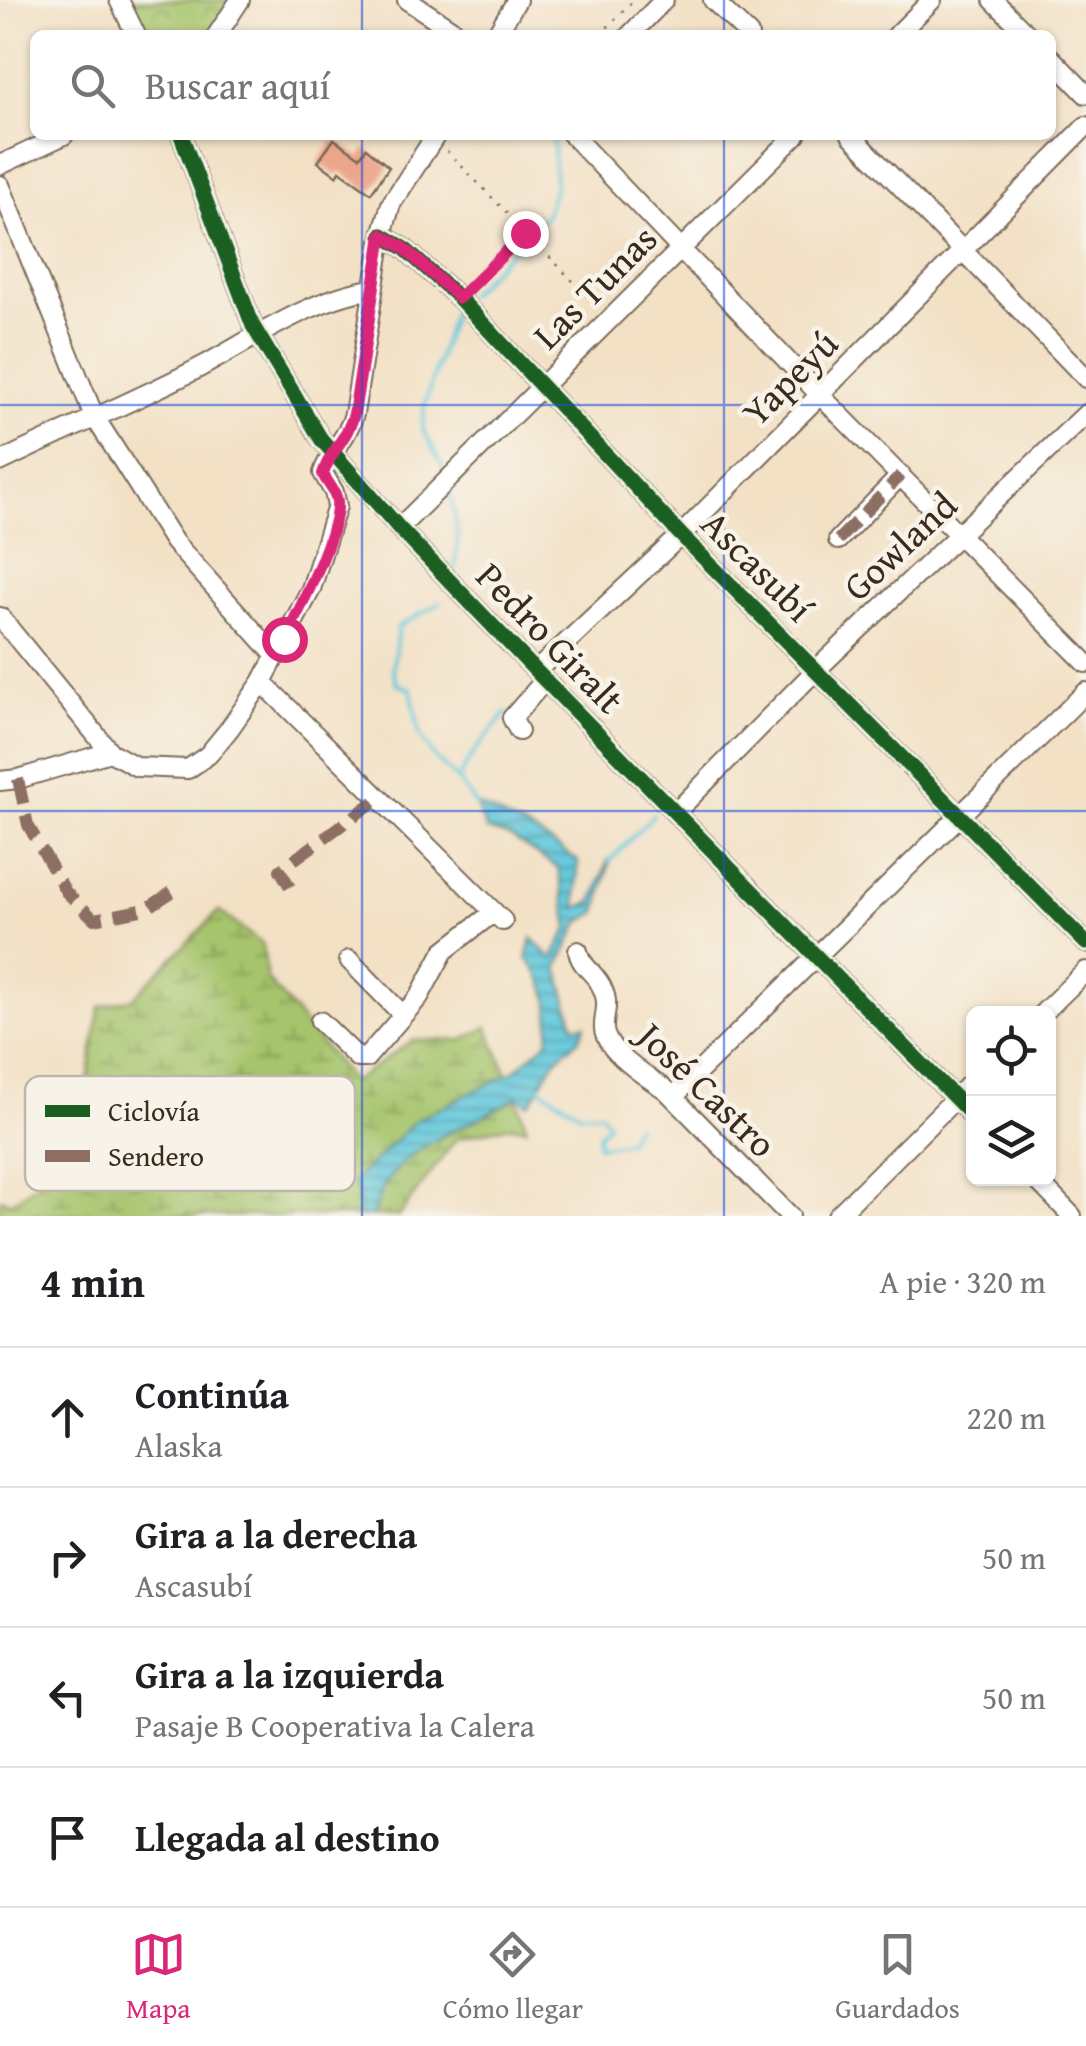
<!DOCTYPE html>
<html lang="es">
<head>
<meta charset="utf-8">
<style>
  :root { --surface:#fff; --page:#f6f6f6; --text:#202124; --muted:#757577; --line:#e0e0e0; --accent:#db2777 }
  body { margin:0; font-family:"Gentium Book Plus",serif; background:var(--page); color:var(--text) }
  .controls { position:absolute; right:30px; bottom:30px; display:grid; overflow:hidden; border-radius:15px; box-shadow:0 2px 8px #0004 }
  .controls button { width:90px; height:90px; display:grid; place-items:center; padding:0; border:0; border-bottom:2px solid var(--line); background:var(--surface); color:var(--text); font:50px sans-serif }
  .stop { position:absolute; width:30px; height:30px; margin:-22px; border:8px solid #db2777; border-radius:50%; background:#fff }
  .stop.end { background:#db2777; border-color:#fff; box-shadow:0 2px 10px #0008 }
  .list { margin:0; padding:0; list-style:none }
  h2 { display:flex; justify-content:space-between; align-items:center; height:130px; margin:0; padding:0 40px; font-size:42px }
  h2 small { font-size:32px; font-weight:400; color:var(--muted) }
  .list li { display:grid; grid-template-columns:65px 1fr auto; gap:30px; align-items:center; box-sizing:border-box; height:140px; padding:0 40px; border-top:2px solid var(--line) }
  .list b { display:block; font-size:38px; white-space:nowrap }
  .list p { margin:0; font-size:32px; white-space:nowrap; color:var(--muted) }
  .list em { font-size:32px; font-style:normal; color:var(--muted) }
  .icon { flex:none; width:55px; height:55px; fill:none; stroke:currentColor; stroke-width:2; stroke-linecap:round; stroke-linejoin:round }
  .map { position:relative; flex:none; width:1086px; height:1216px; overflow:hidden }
  .search { position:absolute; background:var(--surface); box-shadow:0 2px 8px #0004; left:30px; right:30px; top:30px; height:110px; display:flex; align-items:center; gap:25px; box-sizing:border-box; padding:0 35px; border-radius:15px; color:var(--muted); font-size:38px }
  .sheet { height:690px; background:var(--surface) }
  nav { display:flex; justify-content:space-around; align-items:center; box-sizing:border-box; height:140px; border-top:2px solid var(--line); background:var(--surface); font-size:28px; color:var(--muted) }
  nav a { display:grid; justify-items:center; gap:5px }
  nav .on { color:var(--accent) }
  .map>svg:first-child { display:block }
  .wetland { fill:url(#wetland-marsh); stroke:#707745; stroke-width:2.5 }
  .park { fill:url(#park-crowns); stroke:#707745; stroke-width:2.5 }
  .water { fill:url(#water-rules); stroke:#4e797d; stroke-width:2.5 }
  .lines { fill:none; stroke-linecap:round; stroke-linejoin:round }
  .stream { stroke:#60c8dc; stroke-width:4 }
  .building { fill:#eca68c }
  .minor-casing { stroke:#7b6a59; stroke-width:22 }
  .path { stroke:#7b6a59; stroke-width:2.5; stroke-dasharray:2.5 8; stroke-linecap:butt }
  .minor { stroke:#fff; stroke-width:18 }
  .quiet { stroke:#8d6e63; stroke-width:12; stroke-dasharray:25 12; stroke-linecap:butt }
  .cycleway-casing { stroke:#f7f3e8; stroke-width:21 }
  .cycleway { stroke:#1b5e20; stroke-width:15 }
  .route { stroke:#db2777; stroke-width:12 }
  .grid { fill:none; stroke:#1d4ed8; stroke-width:2.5; stroke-opacity:0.55 }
  .labels { text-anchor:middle; stroke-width:9; stroke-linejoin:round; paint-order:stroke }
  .street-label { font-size:38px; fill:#3b2a1e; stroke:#f7f3e8 }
  .key { fill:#f7f3e8; stroke:#bfb7ab; stroke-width:2.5 }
  .key-label { font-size:28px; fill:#3b2a1e }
</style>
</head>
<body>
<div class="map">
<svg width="1086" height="1216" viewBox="0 0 1086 1216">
  <defs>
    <pattern id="wetland-marsh" width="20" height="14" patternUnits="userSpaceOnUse" patternTransform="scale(2.5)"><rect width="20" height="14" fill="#a6c46c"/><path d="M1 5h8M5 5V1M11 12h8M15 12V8" fill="none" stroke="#889f58"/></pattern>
    <pattern id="park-crowns" width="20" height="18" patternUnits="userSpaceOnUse" patternTransform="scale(2.5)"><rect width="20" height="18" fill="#a6c46c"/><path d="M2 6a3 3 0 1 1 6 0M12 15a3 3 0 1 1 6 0" fill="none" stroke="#889f58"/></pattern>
    <pattern id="water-rules" width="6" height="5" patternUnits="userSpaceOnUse" patternTransform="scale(2.5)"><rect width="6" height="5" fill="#60c8dc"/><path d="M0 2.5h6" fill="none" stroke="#50a3b2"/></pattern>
  </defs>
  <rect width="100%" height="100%" fill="#f7f3e8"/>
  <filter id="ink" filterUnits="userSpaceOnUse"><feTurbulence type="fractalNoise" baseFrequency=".01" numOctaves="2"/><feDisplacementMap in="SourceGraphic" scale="20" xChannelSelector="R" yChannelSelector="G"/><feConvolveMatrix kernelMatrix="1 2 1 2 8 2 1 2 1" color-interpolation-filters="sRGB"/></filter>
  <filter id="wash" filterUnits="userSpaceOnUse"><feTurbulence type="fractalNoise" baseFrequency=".0048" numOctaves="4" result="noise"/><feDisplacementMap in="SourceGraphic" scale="40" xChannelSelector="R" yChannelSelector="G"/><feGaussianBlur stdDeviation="2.25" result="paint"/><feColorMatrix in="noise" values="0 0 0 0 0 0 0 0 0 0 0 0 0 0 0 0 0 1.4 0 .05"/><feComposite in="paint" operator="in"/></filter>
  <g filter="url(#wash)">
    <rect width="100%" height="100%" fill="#f3e1c6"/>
    <path class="wetland" d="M219,911l44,34 4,34 86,103 60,-42h50l25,-13 19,48 -91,45 -58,73 1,23h-359v-18l11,5 27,-21 10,-41 24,-14 16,-48 12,-72 33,-9z
      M516,1097l11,31 -21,-2 -50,13 -57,77h-26c16,-74 88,-81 143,-119z"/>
    <path class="park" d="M124,0h108l-23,35h-68z"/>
    <path class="water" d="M475,804l63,30 40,27 -2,47 17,-6 15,-42 2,1 -13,51 -18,11 -21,44 16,59 11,-1c-3,19 -20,22 -31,37 -10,13 -14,29 -25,42l-13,-7c-55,38 -127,45 -143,119h-14l-1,-23 -5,-11 63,-62 97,-48 36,-32c2,-33 2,-56 -22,-81l5,-21 20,21 17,-32 -11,-59 -48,-31 -23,-7z"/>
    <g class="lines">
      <path class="stream" d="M468,295l78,-80 9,-29 -2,-50
        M444,469l-21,-39 1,-23 29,-96
        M450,491l8,46 -3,32
        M440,603l-42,24 -5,42 4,15 14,5 9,46 15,23 23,22 19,26
        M458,780l16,-28 33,-40
        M609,862l44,-47
        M540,1088l40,25h21l7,11 -9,10 -1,12 29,-4 9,-17"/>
    </g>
    <g id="blocks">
      <path class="building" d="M334,139l26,18 6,-9 23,19 -18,26 -31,-22 -3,5 -19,-14z"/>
    </g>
  </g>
  <g filter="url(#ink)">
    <use href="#blocks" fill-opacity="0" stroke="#7b6a59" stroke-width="2.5"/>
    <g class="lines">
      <defs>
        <path id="minor" d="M119,0l17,35
          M407,0l53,35
          M713,0l36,35
          M993,0l35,35
          M217,35l23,-35
          M496,35l21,-35
          M630,35l34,-35
          M897,35l35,-35
          M1051,58l35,36
          M181,135l72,191 68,113 78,89 137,143 438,446
          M572,135l247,259 267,269
          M851,135l235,243
          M0,165l64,-30
          M0,185l94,231 80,126 101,113
          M382,235l22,13 55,50 222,237 405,408
          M0,462c65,-32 133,-60 197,-93 53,-28 116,-72 176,-80
          M399,528l397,-393
          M838,540l63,-65
          M0,617l110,135 27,15 51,2 20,-14 22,-27 32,-46 49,-93 26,-83 -3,-14 -11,-19c6,-21 24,-33 31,-59l28,-179 9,-31 45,-69
          M536,671l145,-136 405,-409
          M262,682l241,239
          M519,731l-7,-13 33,-38
          M0,781l18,-2 92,-27
          M675,813l140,-142 271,-257
          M578,951c3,17 19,22 25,39 7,15 0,25 1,39 1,22 45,50 62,61l124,126
          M349,960l54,55
          M1042,1014l44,-43
          M320,1021l38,37h8l53,-61 25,-46 50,-39
          M673,1097l413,-405
          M1035,1178l37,38
          M837,1216l137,-136"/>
      </defs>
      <use href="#minor" class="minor-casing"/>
      <path class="path" d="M600,35l34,-35
        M447,151l151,156
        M471,287l54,-54"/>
      <use href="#minor" class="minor"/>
      <path class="quiet" d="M838,540l63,-65
        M18,779l10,46 38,67 28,27 52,-10 26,-17
        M290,887l-10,-17 99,-72"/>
      <defs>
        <path id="cycleway" d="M181,135l72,191 68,113 78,89 137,143 438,446
          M382,235l22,13 55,50 222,237 405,408"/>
      </defs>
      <use href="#cycleway" class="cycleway-casing"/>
      <use href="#cycleway" class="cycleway"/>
    </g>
  </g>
  <g class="lines" filter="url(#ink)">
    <path class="route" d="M284,639c15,-27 56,-109 53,-138 -1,-10 -10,-18 -14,-27 6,-22 24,-34 31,-60l28,-179 22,13 55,50 66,-65"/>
  </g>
  <path class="grid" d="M362,0v35M724,0v35M362,135v1081M724,135v1081M0,405h1086M0,811h1086"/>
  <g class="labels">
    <g class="street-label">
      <text transform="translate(595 287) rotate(-45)" y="13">Las Tunas</text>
      <text transform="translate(790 378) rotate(-45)" y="13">Yapeyú</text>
      <text transform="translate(900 546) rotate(-43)" y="13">Gowland</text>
      <text transform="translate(757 566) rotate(45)" y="13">Ascasubí</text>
      <text transform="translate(550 638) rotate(46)" y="13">Pedro Giralt</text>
      <text transform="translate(707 1090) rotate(44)" y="13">José Castro</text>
    </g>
  </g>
  <rect x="25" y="1076" width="330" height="115" rx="15" class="key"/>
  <rect x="45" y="1105" width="45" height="12" fill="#1b5e20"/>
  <rect x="45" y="1150" width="45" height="12" fill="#8d6e63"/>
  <g class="key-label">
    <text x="108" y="1121">Ciclovía</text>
    <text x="108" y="1166">Sendero</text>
  </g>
</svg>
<div class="controls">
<button><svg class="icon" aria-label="locate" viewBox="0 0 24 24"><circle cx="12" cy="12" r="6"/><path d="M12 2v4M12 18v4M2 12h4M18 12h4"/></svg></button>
<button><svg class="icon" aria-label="layers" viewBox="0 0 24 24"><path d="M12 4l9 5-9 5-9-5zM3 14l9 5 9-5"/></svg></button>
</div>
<div class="stop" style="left:284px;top:639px"></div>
<div class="stop end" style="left:525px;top:233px"></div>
<div class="search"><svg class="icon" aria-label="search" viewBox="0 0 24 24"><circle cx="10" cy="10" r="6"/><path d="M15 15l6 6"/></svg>Buscar aquí</div>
</div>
<section class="sheet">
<h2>4 min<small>A pie · 320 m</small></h2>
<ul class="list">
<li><svg class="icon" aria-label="ahead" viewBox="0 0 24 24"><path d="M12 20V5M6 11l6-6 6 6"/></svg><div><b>Continúa</b><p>Alaska</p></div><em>220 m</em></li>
<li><svg class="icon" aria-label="right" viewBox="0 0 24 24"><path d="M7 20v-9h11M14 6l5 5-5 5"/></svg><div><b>Gira a la derecha</b><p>Ascasubí</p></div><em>50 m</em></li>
<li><svg class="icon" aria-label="left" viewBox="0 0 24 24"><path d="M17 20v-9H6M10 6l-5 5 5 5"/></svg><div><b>Gira a la izquierda</b><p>Pasaje B Cooperativa la Calera</p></div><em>50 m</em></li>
<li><svg class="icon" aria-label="arrive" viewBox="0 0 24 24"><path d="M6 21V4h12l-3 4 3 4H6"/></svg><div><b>Llegada al destino</b></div></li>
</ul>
</section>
<nav>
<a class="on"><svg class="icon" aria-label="map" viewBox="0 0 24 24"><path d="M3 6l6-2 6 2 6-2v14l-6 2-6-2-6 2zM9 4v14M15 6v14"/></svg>Mapa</a>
<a><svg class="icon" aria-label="directions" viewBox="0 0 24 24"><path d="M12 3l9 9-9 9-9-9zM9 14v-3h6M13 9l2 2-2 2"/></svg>Cómo llegar</a>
<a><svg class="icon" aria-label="saved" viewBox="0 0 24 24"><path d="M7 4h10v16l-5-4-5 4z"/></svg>Guardados</a>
</nav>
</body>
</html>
